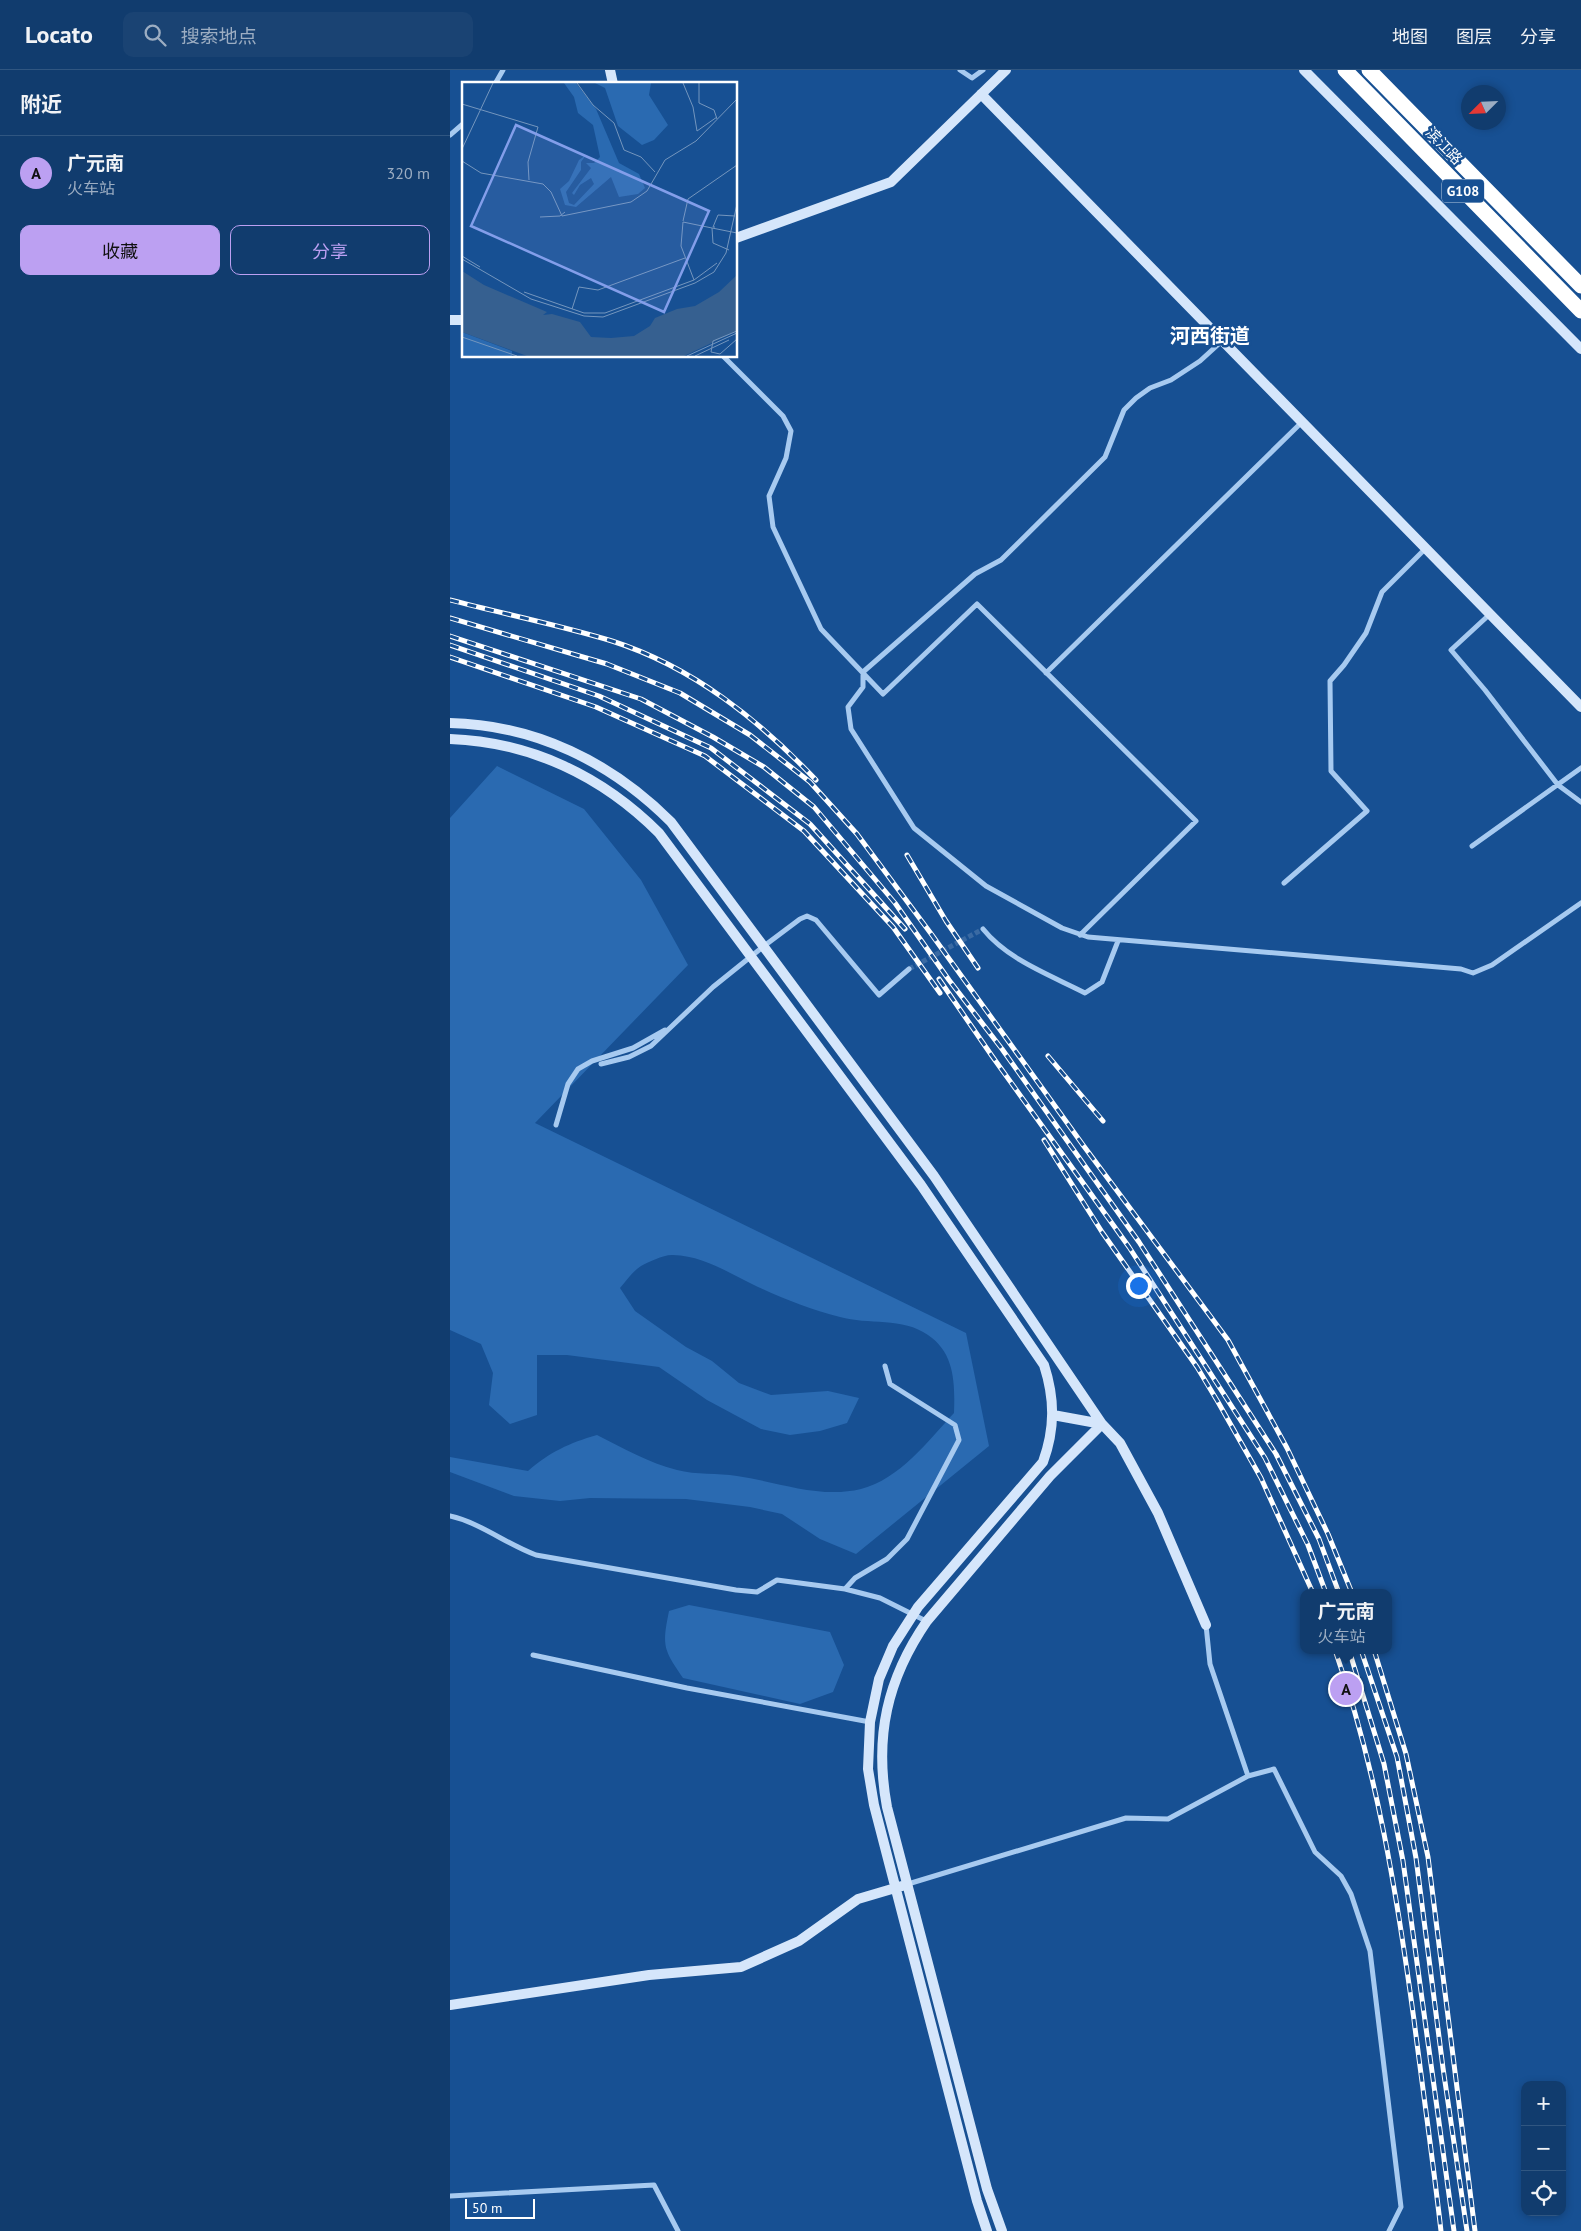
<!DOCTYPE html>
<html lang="zh">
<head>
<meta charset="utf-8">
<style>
  :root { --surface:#113c6e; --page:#1a4373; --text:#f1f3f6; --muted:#9cadc2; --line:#305681; --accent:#bca0f2 }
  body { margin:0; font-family:"PT Sans","Noto Sans SC",sans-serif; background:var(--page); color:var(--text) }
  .controls { position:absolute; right:15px; bottom:15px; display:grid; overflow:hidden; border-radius:10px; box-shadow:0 2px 8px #0003 }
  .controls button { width:45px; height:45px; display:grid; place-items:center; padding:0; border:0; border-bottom:1px solid var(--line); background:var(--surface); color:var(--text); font:25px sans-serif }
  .compass { position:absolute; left:1011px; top:15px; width:45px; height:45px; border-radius:50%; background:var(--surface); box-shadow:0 2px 8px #0003; rotate:246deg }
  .scale { position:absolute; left:15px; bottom:12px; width:70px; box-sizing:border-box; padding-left:5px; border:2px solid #fff; border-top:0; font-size:14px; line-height:18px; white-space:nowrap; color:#fff; -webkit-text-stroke:4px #175093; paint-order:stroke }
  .you { position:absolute; left:688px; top:1215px; width:18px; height:18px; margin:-12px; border:4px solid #fff; border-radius:50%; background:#1a73e8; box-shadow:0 0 0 8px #1a73e833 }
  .badge { display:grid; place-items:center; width:32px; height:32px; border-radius:50%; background:var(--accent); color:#111; font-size:16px; font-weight:700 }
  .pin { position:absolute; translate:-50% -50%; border:2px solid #fff; box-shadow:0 1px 5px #0006 }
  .popup { position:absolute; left:850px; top:1519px; width:92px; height:65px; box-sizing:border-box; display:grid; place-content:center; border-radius:10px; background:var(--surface); filter:drop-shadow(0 1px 4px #0005); font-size:16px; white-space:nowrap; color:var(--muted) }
  .popup b { font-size:19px; color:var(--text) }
  .popup::after { content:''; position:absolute; left:50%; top:100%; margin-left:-10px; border:10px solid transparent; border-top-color:var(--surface) }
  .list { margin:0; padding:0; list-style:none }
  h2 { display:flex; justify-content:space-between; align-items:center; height:65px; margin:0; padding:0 20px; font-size:21px }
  h2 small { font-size:16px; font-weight:400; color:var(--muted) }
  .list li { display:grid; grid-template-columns:32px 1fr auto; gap:15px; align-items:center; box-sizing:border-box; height:75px; padding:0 20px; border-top:1px solid var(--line) }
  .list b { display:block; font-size:19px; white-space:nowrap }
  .list p { margin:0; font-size:16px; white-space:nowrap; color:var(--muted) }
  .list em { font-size:16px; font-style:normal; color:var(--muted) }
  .actions { display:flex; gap:10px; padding:15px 20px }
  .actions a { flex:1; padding:11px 0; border:1px solid var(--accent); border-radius:10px; text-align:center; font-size:18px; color:var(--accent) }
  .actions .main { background:var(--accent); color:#111 }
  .icon { flex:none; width:28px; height:28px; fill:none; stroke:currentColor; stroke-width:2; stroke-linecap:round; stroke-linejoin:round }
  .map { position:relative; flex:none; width:1131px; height:2161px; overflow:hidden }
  header { display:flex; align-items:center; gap:30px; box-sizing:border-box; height:70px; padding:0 25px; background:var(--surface); border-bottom:1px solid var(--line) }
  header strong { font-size:24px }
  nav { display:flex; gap:28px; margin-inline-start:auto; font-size:18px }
  .search { width:350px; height:45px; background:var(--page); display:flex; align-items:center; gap:12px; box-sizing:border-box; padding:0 18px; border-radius:10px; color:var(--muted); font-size:19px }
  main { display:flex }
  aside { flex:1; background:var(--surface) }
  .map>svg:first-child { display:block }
  .green { fill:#2a6ab1 }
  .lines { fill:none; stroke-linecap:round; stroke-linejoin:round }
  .street-tunnel { stroke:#3a6aa3; stroke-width:5; stroke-dasharray:5 2.5; stroke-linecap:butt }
  .street { stroke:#a7caf0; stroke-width:5 }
  .secondary { stroke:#d5e6fb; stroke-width:10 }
  .highway { stroke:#fff; stroke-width:15 }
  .rail-casing { stroke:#fff; stroke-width:5 }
  .rail { stroke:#175093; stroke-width:3; stroke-dasharray:9; stroke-linecap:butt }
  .labels { text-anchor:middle; stroke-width:5; stroke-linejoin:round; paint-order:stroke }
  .shield { fill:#175093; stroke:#b9cadf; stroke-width:1 }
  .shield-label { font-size:14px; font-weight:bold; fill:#fff }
  .street-label { font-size:15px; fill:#fff; stroke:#175093 }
  .district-label { font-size:20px; font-weight:bold; fill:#fff; stroke:#175093 }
  .inset-road { fill:none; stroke:#7496be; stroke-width:1 }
  .view { fill:#839eea; fill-opacity:0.15; stroke:#839eea; stroke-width:2.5 }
  .inset-edge { fill:none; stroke:#fff; stroke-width:2.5 }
</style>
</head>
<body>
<header>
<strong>Locato</strong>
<div class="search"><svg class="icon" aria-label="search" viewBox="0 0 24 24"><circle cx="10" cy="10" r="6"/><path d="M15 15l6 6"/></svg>搜索地点</div>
<nav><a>地图</a><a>图层</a><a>分享</a></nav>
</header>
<main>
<aside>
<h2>附近<small></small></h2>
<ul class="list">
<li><span class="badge">A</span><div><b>广元南</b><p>火车站</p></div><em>320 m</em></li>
</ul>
<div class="actions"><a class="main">收藏</a><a>分享</a></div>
</aside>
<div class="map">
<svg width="1131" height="2161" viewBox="0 0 1131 2161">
  <rect width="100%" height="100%" fill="#175093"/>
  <path class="green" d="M47,696l87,43 57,71 47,85 -153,158 431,210 23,113 -133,108 -36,-15 -38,-25 -32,-7 -64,-8 -96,-1 -30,3 -46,-5 -64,-24v-15l78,14c22,-19 41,-28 69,-36 26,13 52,28 80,35 19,5 41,3 60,6 41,6 83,23 124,13 39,-10 67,-48 93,-76 1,-29 1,-60 -26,-78 -25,-18 -60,-10 -88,-18 -29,-7 -56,-18 -82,-30 -28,-13 -53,-31 -85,-32 -8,-1 -25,7 -32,11 -8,5 -15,15 -21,22l15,23 51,36 26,14 27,22 32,12 57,-4 31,7 -12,25 -27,8 -30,4 -29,-6 -54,-29 -48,-33 -92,-12h-30v60l-27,9 -21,-19 4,-32 -12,-29 -31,-14v-512z
    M239,1535l141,27 14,33 -11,27 -33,12 -117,-26c-20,-29 -21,-32 -14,-67z"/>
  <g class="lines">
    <path class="street-tunnel" d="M459,899l74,-40"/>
    <path class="street" d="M510,0l12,8 11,-8
      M45,14l8,-14
      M0,65l14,-12
      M273,286l60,60 8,15 -5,27 -17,38 4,31 48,102 62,65 94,-90 219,217 -116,114
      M1040,544l-39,36 34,40 73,95 23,17
      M413,602l112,-98 26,-14 104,-103 19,-47 12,-12 14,-10 21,-8 29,-19 22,-20
      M413,603v14l-15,20 3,22 63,99 72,58 76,42 26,9 373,32 12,4 19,-8 89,-62
      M596,603l256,-251
      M1022,776l109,-78
      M834,813l83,-72 -36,-40 -1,-90 14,-16 22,-32 16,-41 43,-43
      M533,859c25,31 67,46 102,64l17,-11 16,-41
      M151,994l28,-7 22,-11 62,-59 51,-41 36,-27 7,-3 9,4 63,75 30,-26
      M106,1055l12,-41 10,-15 14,-8 41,-13 32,-18
      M0,1446c31,7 56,28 86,39l200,35 21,2 20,-12 68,9 35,9 46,23
      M395,1519l10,-11 32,-19 20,-20 52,-99 -4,-15 -65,-41 -5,-18
      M756,1555l4,39 38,112
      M83,1585l154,33 183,34
      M458,1814l218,-66 42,1 80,-43 26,-7 41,83 26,24 10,18 19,57 31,256 -12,24
      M0,2126l204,-11 24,46"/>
    <path class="secondary" d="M160,0l3,14
      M854,0l277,279
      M531,24l600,613
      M286,168l155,-56 115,-112
      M0,250h14
      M0,653c86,2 161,39 221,99l263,354 168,248 -52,52 -123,145c-40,58 -53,116 -40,186l100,382 15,42
      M0,669c81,3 152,37 209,94l262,352 123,180c11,34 11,64 -1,97l-125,145 -25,39 -14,33 -9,43 -2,47 6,36 103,396 10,30
      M603,1345l49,9 18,19 38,70 48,112
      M0,1935l199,-30 92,-8 58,-26 59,-42 44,-13"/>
    <path class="highway" d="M895,0l236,241
      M919,0l212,216"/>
    <defs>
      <path id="rail" d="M0,530c54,14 109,25 162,41 81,26 147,79 204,139
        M0,548l157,46 73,29 70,42 60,47 47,52 75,101 151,210 145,195 59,108 41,86 24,59
        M0,566l191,63 72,38 51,30 50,40 81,96 54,77 53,69 137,193 137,212 43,85 20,54
        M0,575l149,51 112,52 99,76 95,105
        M0,587l146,50 109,49 99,75 89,96 47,66
        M457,785l39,66 32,47
        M489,909l53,77 137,191 136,211 43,87 18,48
        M598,986l55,65
        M594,1070l58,92 95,135 21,35 43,76 52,115
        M885,1580c42,120 62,245 79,370 9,71 19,141 27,211
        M899,1580l35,114 19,97 51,370
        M911,1580l36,107 19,101 27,210 24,163
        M924,1580l32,104 22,103 47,374"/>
    </defs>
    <use href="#rail" class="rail-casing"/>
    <use href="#rail" class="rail"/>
  </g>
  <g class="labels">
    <rect class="shield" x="992" y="109.5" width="42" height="23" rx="4"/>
    <g class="shield-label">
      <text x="1013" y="126">G108</text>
    </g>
    <g class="street-label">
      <text transform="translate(994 76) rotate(46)" y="5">滨江路</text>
    </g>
    <g class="district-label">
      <text x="760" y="273">河西街道</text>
    </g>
  </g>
  <g transform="translate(12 12)">
    <rect width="275" height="275" fill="#175093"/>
    <path d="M102,1h12l20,26 23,54 20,11 6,14 -7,6 -19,3 -8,-20 -35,30 -11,-2 -5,-16 9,-8 10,-21 7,-5 -5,7v8l-15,22 3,11 5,2 20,-21 -3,-6 -11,7 -6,10 -2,-2 19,-25 -5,-5h8l6,-6 -7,-32 -15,-12 -4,-16zM133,1h56l-2,12 19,30 -14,15 -12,5 -24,-19 -13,-38zM0,250l50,19v5h-50z" fill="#2a6ab1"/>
    <path d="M0,189l22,14 63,27 -4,3 9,-1 28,8 11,15 20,1 23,-2 16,-10 5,-8 22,-9 18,-3 24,-14 18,-17v56l-53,25h-157l-65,-24z" fill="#366090"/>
    <path class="inset-road" d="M115,1l16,22 21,18 10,27 17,7 14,15M221,1l10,24 4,24 20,-14M237,1v20l15,7 3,9M0,22l76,23 -10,35 1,18M0,67l31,-66M0,79l19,12 62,11 8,8 11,24 69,-14 16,-11 18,-31 31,-19 41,-42M78,135l20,-1 5,-4M221,139l5,-22 49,-34M253,145h-2l5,-12 17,1M267,168l-16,-7 -1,-15 25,5M0,174l18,11M0,177l69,40 53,17 19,1 92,-34 19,-11 12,-19 11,-49M232,198l-13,-34 2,-24 29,6M62,210l60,21h21l89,-33 23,-17M110,227l7,-22 19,3 87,-32M275,249l-24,10 -2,11 9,2 17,-15M0,255l55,19M225,274l50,-23M233,274l34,-16"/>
    <path class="view" d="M54,43l193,86 -45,101 -193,-86z"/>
    <rect width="275" height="275" class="inset-edge"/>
  </g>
</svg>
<div class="controls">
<button>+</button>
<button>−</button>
<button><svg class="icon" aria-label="locate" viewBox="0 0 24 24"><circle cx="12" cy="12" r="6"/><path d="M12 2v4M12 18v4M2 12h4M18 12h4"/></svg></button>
</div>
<svg class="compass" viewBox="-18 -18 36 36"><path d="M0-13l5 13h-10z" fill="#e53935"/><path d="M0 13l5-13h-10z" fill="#9cadc2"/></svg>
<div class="scale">50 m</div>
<div class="you"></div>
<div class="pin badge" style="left:896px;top:1619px">A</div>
<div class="popup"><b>广元南</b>火车站</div>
</div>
</main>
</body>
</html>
